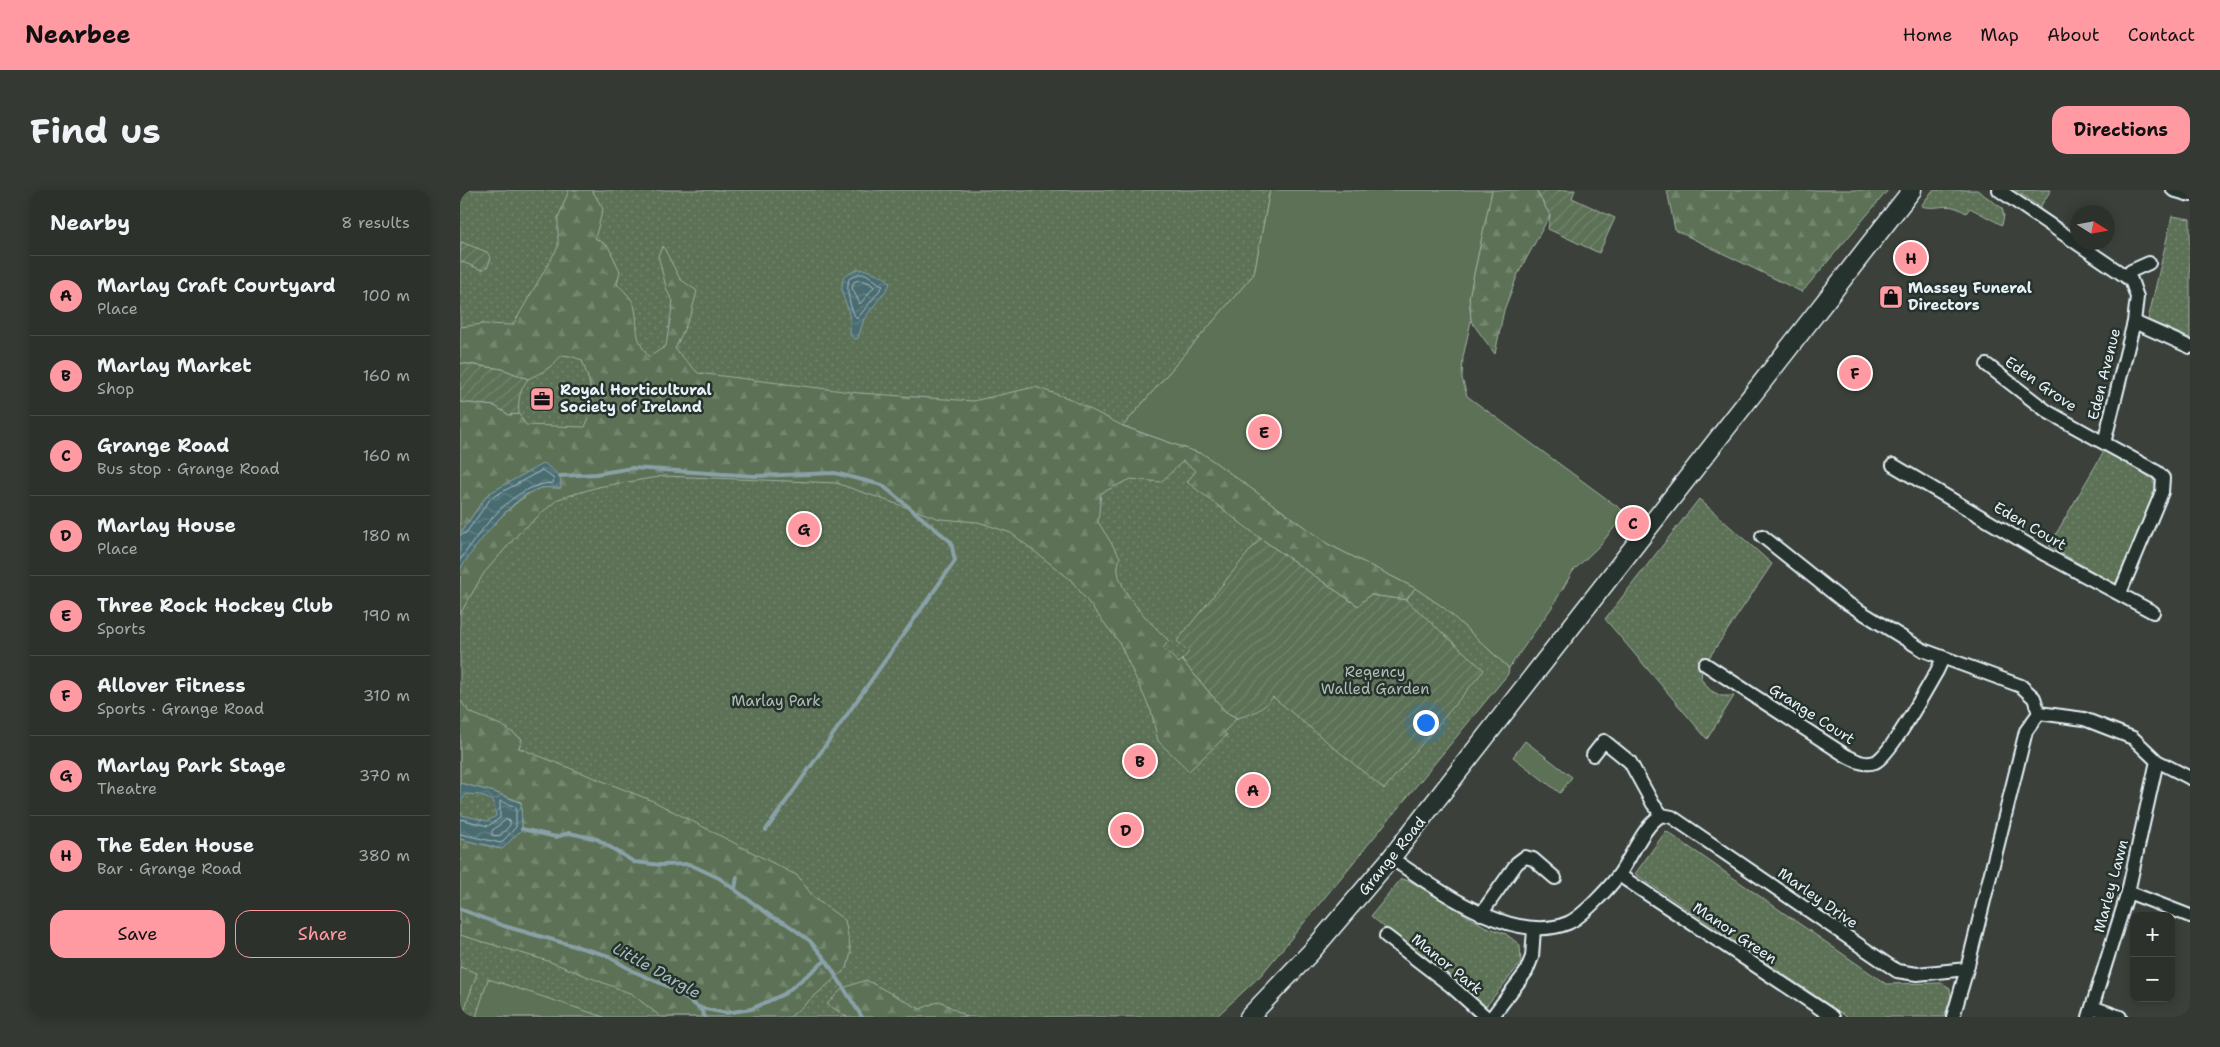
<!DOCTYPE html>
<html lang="en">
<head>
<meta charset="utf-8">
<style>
  :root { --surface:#2c312c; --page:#343934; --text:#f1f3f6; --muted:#a6a9a9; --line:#484c48; --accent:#ff9aa2 }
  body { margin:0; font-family:"Shantell Sans",sans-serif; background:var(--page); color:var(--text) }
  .controls { position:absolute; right:15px; bottom:15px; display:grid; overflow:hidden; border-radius:10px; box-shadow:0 2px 12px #0003 }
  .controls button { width:45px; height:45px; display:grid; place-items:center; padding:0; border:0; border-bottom:1px solid var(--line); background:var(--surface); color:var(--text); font:25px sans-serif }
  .compass { position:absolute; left:1610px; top:15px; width:45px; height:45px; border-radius:50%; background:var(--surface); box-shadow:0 2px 12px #0003; rotate:101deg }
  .you { position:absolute; left:965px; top:532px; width:18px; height:18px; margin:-12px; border:4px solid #fff; border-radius:50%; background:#1a73e8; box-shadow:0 0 0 8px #1a73e833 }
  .badge { display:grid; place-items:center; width:32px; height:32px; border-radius:50%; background:var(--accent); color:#111; font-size:16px; font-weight:700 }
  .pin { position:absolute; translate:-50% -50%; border:2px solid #fff; box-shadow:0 1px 5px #0006 }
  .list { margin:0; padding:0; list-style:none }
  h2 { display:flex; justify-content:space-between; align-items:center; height:65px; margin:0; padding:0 20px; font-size:21px }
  h2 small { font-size:16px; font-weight:400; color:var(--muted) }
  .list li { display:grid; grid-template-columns:32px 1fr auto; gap:15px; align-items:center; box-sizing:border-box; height:80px; padding:0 20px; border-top:1px solid var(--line) }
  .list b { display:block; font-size:19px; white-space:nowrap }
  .list p { margin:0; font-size:16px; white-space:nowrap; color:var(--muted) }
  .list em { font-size:16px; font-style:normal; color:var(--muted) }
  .actions { display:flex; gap:10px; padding:15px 20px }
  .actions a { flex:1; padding:11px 0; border:1px solid var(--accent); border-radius:15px; text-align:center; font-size:18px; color:var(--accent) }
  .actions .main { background:var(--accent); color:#111 }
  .map { position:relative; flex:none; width:1730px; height:827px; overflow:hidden; border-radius:15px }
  header { display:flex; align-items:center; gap:30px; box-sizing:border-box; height:70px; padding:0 25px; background:var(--accent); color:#111 }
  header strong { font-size:24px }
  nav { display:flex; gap:28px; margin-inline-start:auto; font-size:18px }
  .intro { display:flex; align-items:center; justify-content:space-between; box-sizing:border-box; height:120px; padding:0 30px }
  h1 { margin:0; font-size:35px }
  .button { padding:12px 22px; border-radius:15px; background:var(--accent); color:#111; font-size:18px; font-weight:700 }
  main { display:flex; gap:30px; padding:0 30px }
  aside { flex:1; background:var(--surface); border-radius:15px; box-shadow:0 2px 12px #0003 }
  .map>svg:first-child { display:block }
  .grass { fill:url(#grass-dots); stroke:#a2b1a6 }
  .forest { fill:url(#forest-firs); stroke:#a2b1a6 }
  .garden { fill:url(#garden-furrows); stroke:#a2b1a6 }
  .pitch { fill:#5b7155; stroke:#a2b1a6 }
  .water { fill:url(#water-waves); stroke:#89a1a7 }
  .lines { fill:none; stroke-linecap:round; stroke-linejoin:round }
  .shore { stroke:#a9bcc2; stroke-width:1 }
  .stream { stroke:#89a1a7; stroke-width:4 }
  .street-casing { stroke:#e8f1f8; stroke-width:16 }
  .secondary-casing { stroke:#e8f1f8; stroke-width:21 }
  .street { stroke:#26332d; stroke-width:12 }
  .secondary { stroke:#26332d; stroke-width:18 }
  .labels { text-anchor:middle; stroke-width:5; stroke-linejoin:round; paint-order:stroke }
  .poi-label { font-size:15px; font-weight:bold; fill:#e8f1f8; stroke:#26332d; text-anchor:start }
  .street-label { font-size:15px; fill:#e8f1f8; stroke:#26332d }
  .park-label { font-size:15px; fill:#b0beb7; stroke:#26332d }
  .water-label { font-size:16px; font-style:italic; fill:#a9bcc2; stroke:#26332d }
</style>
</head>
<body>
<header>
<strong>Nearbee</strong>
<nav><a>Home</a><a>Map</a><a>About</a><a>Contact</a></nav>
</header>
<div class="intro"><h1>Find us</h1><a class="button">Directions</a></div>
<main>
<aside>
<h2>Nearby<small>8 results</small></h2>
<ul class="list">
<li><span class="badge">A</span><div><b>Marlay Craft Courtyard</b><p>Place</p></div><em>100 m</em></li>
<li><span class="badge">B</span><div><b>Marlay Market</b><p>Shop</p></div><em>160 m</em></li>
<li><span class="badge">C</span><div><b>Grange Road</b><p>Bus stop · Grange Road</p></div><em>160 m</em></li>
<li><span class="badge">D</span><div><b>Marlay House</b><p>Place</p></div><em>180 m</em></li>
<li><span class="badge">E</span><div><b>Three Rock Hockey Club</b><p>Sports</p></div><em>190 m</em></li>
<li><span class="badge">F</span><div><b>Allover Fitness</b><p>Sports · Grange Road</p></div><em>310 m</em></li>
<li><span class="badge">G</span><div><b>Marlay Park Stage</b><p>Theatre</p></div><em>370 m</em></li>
<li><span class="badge">H</span><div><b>The Eden House</b><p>Bar · Grange Road</p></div><em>380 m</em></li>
</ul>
<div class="actions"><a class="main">Save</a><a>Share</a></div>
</aside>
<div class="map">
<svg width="1730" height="827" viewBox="0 0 1730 827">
  <defs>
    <pattern id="grass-dots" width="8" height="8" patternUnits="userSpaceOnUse" patternTransform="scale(1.25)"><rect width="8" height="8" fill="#5b7155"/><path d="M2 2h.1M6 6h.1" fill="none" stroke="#73866e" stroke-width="1.8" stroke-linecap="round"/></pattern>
    <pattern id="forest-firs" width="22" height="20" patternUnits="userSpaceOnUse" patternTransform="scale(1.25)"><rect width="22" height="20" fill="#5b7155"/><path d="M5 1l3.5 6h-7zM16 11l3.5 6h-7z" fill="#73866e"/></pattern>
    <pattern id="garden-furrows" width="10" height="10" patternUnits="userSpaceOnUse" patternTransform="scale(1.25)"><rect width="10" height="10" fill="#5b7155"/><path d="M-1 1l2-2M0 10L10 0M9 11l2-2" fill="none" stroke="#73866e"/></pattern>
    <pattern id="water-waves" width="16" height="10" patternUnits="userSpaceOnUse" patternTransform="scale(1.25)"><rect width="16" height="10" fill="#4a6c71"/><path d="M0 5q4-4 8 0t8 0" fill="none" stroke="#648186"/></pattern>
  </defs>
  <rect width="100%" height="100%" fill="#3b413a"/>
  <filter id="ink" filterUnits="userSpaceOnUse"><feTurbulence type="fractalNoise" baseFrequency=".02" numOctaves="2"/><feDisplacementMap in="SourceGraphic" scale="10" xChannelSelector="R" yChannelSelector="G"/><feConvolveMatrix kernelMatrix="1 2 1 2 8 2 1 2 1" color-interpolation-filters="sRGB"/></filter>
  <g filter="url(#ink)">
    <path class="grass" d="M0,0h810l-16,84 -131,152 61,20 144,98 87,44 28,19 66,61 -1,6 -247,301 -45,42h-756z
      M1473,0h44l25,18 2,8 -2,9 -32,-17 -4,5c-20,-13 -26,-2 -45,-7z
      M1555,0h36l-11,17z
      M1712,26l18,3v119l-42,-18z
      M1644,261l49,28 4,13 -42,92 -66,-38z
      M1239,309l73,65 -70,104 -1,11 9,11 11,6h13l-27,43 -102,-120z
      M1206,641l220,153 56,-1 8,5 1,10 -7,19h-97l-212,-143z
      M941,689l9,2 74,45 22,8 14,11 1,18 -38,47 -112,-94z"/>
    <path class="forest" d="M109,0h23l11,19 -8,29 13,8 12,25 -3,13c6,6 17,15 18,25 4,23 -2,27 14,48l17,-11 7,-45 -6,-10 -9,-36 5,-9 17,33 17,12 -6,23 -16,35 23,24 161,20 114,8 62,-14 33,11 55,28 82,29 123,89 87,44 -9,12 -36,-5 -12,11 -98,-68 -73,-56 9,-11 -13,-10 -22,21 -30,-3 -30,14 -3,29 22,35c-1,4 -3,10 -2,15 4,24 34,52 51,69l-6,7 16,15 3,-3 44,52 11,6 -13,14 3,3 -38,36 -31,-30 -7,-30 -32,-69 -48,-62 -60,-47 -33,-11 -38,-3 -104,-36 -172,-7 -66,11 -40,12 -39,34 -35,40 -24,41c0,-11 0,-37 1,-46 9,-21 58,-75 80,-80 6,-1 13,0 19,0v-12l-72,18 -28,39v-131l35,4 14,9 10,-1 7,11 59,2 9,-21 -5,-25 -7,-21c-26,-9 -17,-4 -35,9 -6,4 -13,7 -19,10l-26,-10 -42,-6v-36l23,-3 30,1 45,-78v-29z
      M1032,0h44l14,25 -32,59 -14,36 -9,44 -24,-33 -2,-24z
      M1207,0h221l-86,102 -127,-62z
      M0,510l9,12 34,14 19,13 -3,9 134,53 145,75 16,22 31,22 6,32 -4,16 -57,49h-129l-29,-23 -84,-33 -88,-26v-96l42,10 20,-20 -1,-27 -27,-10 -34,-9z
      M406,790l54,29 20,-8 27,16h-120l-20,-13 16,-16z"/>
    <path class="garden" d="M1076,0h39l-3,8 43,20 -16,35 -51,-24 2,-14z
      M1,52l26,10 4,6 -3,8 -6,4 -22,-9z
      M0,173l42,6 26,10c-9,12 -10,21 -9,35l-10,1 -14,-9 -35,-4z
      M800,348l98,68 12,-11 36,5 78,70 -100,119 -111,-92c-11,13 -19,17 -36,21l-11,-6 -44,-52 7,-8 -12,-11z"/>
    <path class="pitch" d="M810,0h222l-23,107 2,24 -8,36 -1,21 5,18 159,117 -26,32 -27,26 -21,36 -43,61 -66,-61 -28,-19 -87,-44 -123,-89 -82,-29 131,-152z
      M1065,551l47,36 -12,16 -47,-36z
      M0,777l17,6 -15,44h-2z
      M28,789l16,5 100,33h-128z"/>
    <path class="water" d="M398,79c10,0 25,6 32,13l-1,4 -25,33 -6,19 -3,1 -5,-4c0,-7 1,-14 -1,-21 -3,-16 -11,-19 -5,-38z
      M84,273l16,13 1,12c-6,0 -14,-1 -20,0 -28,6 -65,58 -81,81v-36l28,-39z
      M0,593l34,9 27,11 1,26 -20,20 -42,-10v-28l2,4 25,6 9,-5 -3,-15 -13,-6 -14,-1 -6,8z"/>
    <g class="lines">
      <path class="shore" d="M399,84h7l17,12 -26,33c-6,-7 -12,-30 -8,-40z
        M400,90l10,3 4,4 -14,17 -8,-16 2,-6z
        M0,345l6,-2 25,-35 51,-28 12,9 -1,4c-41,1 -71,46 -93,77
        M0,629l28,7 12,-8v-17l16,6v20l-15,16 -41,-9
        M46,630l4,1v4l-10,11 -8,-1v-4z"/>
      <path class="stream" d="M100,286l36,-2 36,-6 123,8 80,-3 47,12 69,57 4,19 -189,269
        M62,639l34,8 13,-4 28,6 37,23 27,3 28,-1 30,14 53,39 15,7 23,17 16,19
        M275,699l2,-12
        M0,719l44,17 102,29 27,16 36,16 31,21 26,5 25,-4 33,-15 42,-34 36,57
        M240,818l5,9"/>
      <defs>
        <path id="street" d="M1539,0l132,90 6,17 -3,25 -30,121 53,29 6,6 -1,14 -42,101
          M1713,0l17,5
          M1666,87l5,-6 18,-8
          M1674,132l56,25
          M1527,175l61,47 56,31
          M1433,275l153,90 107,57
          M1302,346l80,64 81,50 98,36 13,12 5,15
          M1245,474l140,91c10,5 19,11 30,7 15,-6 52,-74 62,-91l6,-13
          M1579,523l45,6 49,19 24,23 33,17
          M1133,565l11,-14 26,21 23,42 9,11
          M1202,625l10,2 225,154 20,3 50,-5
          M931,668c45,30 121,88 177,65 14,-6 40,-34 50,-47 13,-17 25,-51 44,-61
          M1159,685l214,142
          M1668,702l62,24
          M1021,724l36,-51 8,-6 8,2 22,19
          M926,746l65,50 35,31
          M1632,817l28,10
          M1032,827l34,-45 6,-15 2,-28
          M1493,827l14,-48 59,-238 13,-18
          M1629,827l39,-125 29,-131"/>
        <path id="secondary" d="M789,827l62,-65 80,-94 521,-668"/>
      </defs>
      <use href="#street" class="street-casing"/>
      <use href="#secondary" class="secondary-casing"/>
      <use href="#street" class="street"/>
      <use href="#secondary" class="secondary"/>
    </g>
  </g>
  <defs>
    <symbol id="shop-square" viewBox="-11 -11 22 22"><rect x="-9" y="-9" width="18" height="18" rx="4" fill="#ff9aa2" stroke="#26332d"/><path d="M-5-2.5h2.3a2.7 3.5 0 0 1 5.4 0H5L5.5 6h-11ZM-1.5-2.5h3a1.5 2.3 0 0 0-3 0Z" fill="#111"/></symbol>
    <symbol id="office-square" viewBox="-11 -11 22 22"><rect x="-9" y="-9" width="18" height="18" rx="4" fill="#ff9aa2" stroke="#26332d"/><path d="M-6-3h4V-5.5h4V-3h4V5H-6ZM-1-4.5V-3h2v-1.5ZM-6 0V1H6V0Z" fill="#111"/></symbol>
  </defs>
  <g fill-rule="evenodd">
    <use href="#shop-square" x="1417" y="93" width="28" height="28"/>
    <use href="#office-square" x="68" y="195" width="28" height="28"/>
  </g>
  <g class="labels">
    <g class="poi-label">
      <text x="1448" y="103">Massey Funeral<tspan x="1448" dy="17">Directors</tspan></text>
      <text x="100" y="205">Royal Horticultural<tspan x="100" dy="17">Society of Ireland</tspan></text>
    </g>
    <g class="street-label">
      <text transform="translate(1644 184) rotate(-76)" y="5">Eden Avenue</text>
      <text transform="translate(1581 194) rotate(35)" y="5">Eden Grove</text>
      <text transform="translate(1570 336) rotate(30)" y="5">Eden Court</text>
      <text transform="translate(1352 524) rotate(33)" y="5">Grange Court</text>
      <text transform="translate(932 666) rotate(-51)" y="5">Grange Road</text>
      <text transform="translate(1651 696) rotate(-75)" y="5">Marley Lawn</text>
      <text transform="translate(1358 708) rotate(35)" y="5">Marley Drive</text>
      <text transform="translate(1275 743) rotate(34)" y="5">Manor Green</text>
      <text transform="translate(987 774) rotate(39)" y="5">Manor Park</text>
    </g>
    <g class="park-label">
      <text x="915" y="487">Regency<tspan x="915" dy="17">Walled Garden</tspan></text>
      <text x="316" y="516">Marlay Park</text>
    </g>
    <g class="water-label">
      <text transform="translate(197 780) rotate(29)" y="6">Little Dargle</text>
    </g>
  </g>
</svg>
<div class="controls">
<button>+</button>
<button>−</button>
</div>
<svg class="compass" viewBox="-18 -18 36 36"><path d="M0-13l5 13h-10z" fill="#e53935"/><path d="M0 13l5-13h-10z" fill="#a6a9a9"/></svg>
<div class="you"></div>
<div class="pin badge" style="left:793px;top:600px">A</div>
<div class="pin badge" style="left:680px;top:571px">B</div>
<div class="pin badge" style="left:1173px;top:333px">C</div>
<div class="pin badge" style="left:666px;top:640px">D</div>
<div class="pin badge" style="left:804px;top:242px">E</div>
<div class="pin badge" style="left:1395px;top:183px">F</div>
<div class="pin badge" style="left:344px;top:339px">G</div>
<div class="pin badge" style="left:1451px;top:68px">H</div>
</div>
</main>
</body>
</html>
